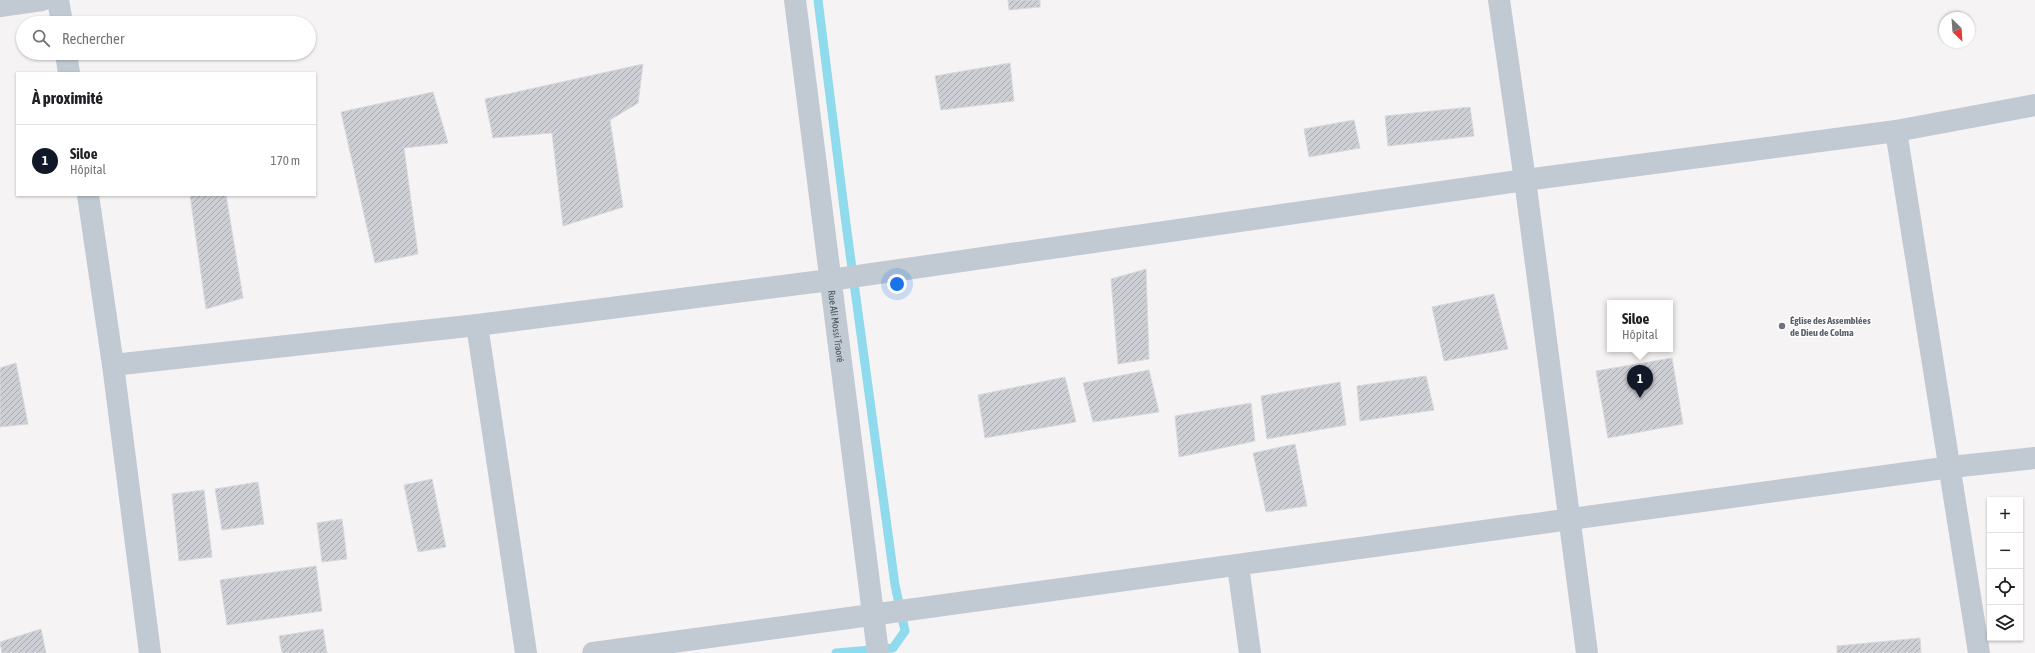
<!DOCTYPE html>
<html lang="fr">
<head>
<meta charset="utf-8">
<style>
  :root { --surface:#fff; --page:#f2f2f2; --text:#202124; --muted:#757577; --line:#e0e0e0; --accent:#111827 }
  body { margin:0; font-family:"Asap Condensed",sans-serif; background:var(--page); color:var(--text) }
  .controls { position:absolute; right:12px; bottom:12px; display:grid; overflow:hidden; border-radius:0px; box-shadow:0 1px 3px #0004 }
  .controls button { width:36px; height:36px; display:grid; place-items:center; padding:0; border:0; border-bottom:1px solid var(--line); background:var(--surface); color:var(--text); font:20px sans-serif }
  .compass { position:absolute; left:1939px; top:12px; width:36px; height:36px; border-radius:50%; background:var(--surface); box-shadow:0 1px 3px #0004; rotate:155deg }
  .you { position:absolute; left:897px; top:284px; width:14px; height:14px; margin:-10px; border:3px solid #fff; border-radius:50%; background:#1a73e8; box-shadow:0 0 0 6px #1a73e833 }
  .badge { display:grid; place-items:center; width:26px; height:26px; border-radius:50%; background:var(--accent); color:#fff; font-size:13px; font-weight:700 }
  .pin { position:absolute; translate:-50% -33px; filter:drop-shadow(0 1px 2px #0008) }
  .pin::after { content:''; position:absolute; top:21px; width:14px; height:12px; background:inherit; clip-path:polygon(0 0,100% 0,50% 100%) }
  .popup { position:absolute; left:1607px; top:300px; width:66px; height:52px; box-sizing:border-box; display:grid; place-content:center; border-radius:0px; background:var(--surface); filter:drop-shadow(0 1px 3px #0005); font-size:13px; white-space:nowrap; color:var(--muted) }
  .popup b { font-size:15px; color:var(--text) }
  .popup::after { content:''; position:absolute; left:50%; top:100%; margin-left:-8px; border:8px solid transparent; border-top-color:var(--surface) }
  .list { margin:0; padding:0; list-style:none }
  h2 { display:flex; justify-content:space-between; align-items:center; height:52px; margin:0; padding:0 16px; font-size:17px }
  h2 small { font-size:13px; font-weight:400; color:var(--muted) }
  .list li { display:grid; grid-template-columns:26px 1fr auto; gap:12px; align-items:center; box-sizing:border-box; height:72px; padding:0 16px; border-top:1px solid var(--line) }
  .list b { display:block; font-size:15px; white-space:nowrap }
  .list p { margin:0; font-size:13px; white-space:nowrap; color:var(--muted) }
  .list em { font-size:13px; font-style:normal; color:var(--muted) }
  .icon { flex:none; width:22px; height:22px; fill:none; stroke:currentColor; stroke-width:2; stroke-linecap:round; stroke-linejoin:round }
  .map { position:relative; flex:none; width:2035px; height:653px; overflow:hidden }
  .search { position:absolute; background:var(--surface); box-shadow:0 1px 3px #0004; left:16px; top:16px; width:300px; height:44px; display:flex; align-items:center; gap:10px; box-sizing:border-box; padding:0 14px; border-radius:22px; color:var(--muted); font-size:15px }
  .panel { position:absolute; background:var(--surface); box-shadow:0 1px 3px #0004; left:16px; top:72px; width:300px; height:124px; border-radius:0px }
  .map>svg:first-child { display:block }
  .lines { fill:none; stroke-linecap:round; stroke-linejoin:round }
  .stream { stroke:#90daee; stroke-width:9 }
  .building { fill:url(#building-hatch); stroke:#d7d9de }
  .street { stroke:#c1cad2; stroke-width:22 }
  .worship-dot { fill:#6b7280; stroke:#fff; stroke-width:1.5 }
  .labels { text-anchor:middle; stroke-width:3; stroke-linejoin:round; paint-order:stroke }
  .worship-label { font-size:10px; font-weight:bold; fill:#5b616d; stroke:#fff; text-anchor:start }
  .street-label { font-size:10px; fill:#4a5661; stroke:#fff }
</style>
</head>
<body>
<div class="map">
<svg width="2035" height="653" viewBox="0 0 2035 653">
  <defs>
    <pattern id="building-hatch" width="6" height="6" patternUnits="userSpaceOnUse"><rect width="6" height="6" fill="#cdcfd5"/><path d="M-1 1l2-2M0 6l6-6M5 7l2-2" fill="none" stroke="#a8abb0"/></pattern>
  </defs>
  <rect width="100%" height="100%" fill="#f5f3f3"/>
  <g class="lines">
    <path class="stream" d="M818,0l28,224 49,361 10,46 -12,17 -57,5"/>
  </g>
  <path class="building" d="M1008,0h32v7l-31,3z
    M1010,63l4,38 -73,9 -6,-34z
    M643,64l-5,39 -28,17 13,87 -60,19 -11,-93 -59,5 -8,-39z
    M433,92l15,51 -44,5 14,106 -43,9 -34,-151z
    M1470,107l4,29 -86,10 -3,-30z
    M1354,120l6,28 -51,9 -5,-28z
    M190,195h36l17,103 -37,11z
    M1146,269l3,90 -31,5 -7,-85z
    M1494,294l14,55 -64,12 -12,-54z
    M1672,358l11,66 -75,14 -12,-67z
    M16,363l12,61 -28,3v-59z
    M1149,370l10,42 -66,10 -10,-39z
    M1426,376l8,34 -74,11 -3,-35z
    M1065,377l11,45 -91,16 -7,-43z
    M1340,382l6,43 -79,14 -6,-43z
    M1251,403l4,38 -76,16 -4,-41z
    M1295,444l12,62 -41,6 -13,-59z
    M432,479l14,68 -28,5 -14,-67z
    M258,482l6,42 -42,6 -7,-41z
    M204,490l8,67 -33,4 -7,-67z
    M342,519l5,40 -25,3 -5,-39z
    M316,566l6,45 -95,14 -7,-45z
    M41,629l5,24h-44l-2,-11z
    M323,629l4,24h-45l-3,-17z
    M1920,638l1,15h-84v-7z"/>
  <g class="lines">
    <g class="street">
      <path d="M58,0l4,23"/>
      <path id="s1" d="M795,0l83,653"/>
      <path d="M1499,0l26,180 62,473"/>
      <path d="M0,6l42,-6"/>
      <path d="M66,53l3,20"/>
      <path d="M1896,131l83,522"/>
      <path d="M88,195l25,170 37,288"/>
      <path d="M477,325l49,328"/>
      <path d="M113,365l364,-40 353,-45 695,-100 371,-49 139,-26"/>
      <path d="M1238,566l12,87"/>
      <path d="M593,653l1358,-186 84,-9"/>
    </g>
  </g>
  <circle class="worship-dot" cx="1782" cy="326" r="4"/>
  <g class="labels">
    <g class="worship-label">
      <text x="1790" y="324">Église des Assemblées<tspan x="1790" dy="12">de Dieu de Colma</tspan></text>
    </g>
    <g class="street-label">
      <text dy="4" stroke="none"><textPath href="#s1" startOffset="329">Rue Ali Mossi Traoré</textPath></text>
    </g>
  </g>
</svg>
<div class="controls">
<button>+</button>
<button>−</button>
<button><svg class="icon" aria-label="locate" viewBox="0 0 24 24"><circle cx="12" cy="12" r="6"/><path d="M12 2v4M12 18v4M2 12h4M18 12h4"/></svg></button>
<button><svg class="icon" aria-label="layers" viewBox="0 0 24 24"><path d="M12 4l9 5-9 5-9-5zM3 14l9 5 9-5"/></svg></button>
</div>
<svg class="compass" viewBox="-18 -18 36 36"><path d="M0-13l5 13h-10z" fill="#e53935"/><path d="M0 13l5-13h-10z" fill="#757577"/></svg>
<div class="you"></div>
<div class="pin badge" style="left:1640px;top:398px">1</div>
<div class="popup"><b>Siloe</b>Hôpital</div>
<div class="search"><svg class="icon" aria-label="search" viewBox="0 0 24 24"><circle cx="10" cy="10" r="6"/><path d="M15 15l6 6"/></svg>Rechercher</div>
<section class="panel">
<h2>À proximité<small></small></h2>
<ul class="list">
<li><span class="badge">1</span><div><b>Siloe</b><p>Hôpital</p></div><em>170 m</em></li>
</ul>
</section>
</div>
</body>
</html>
